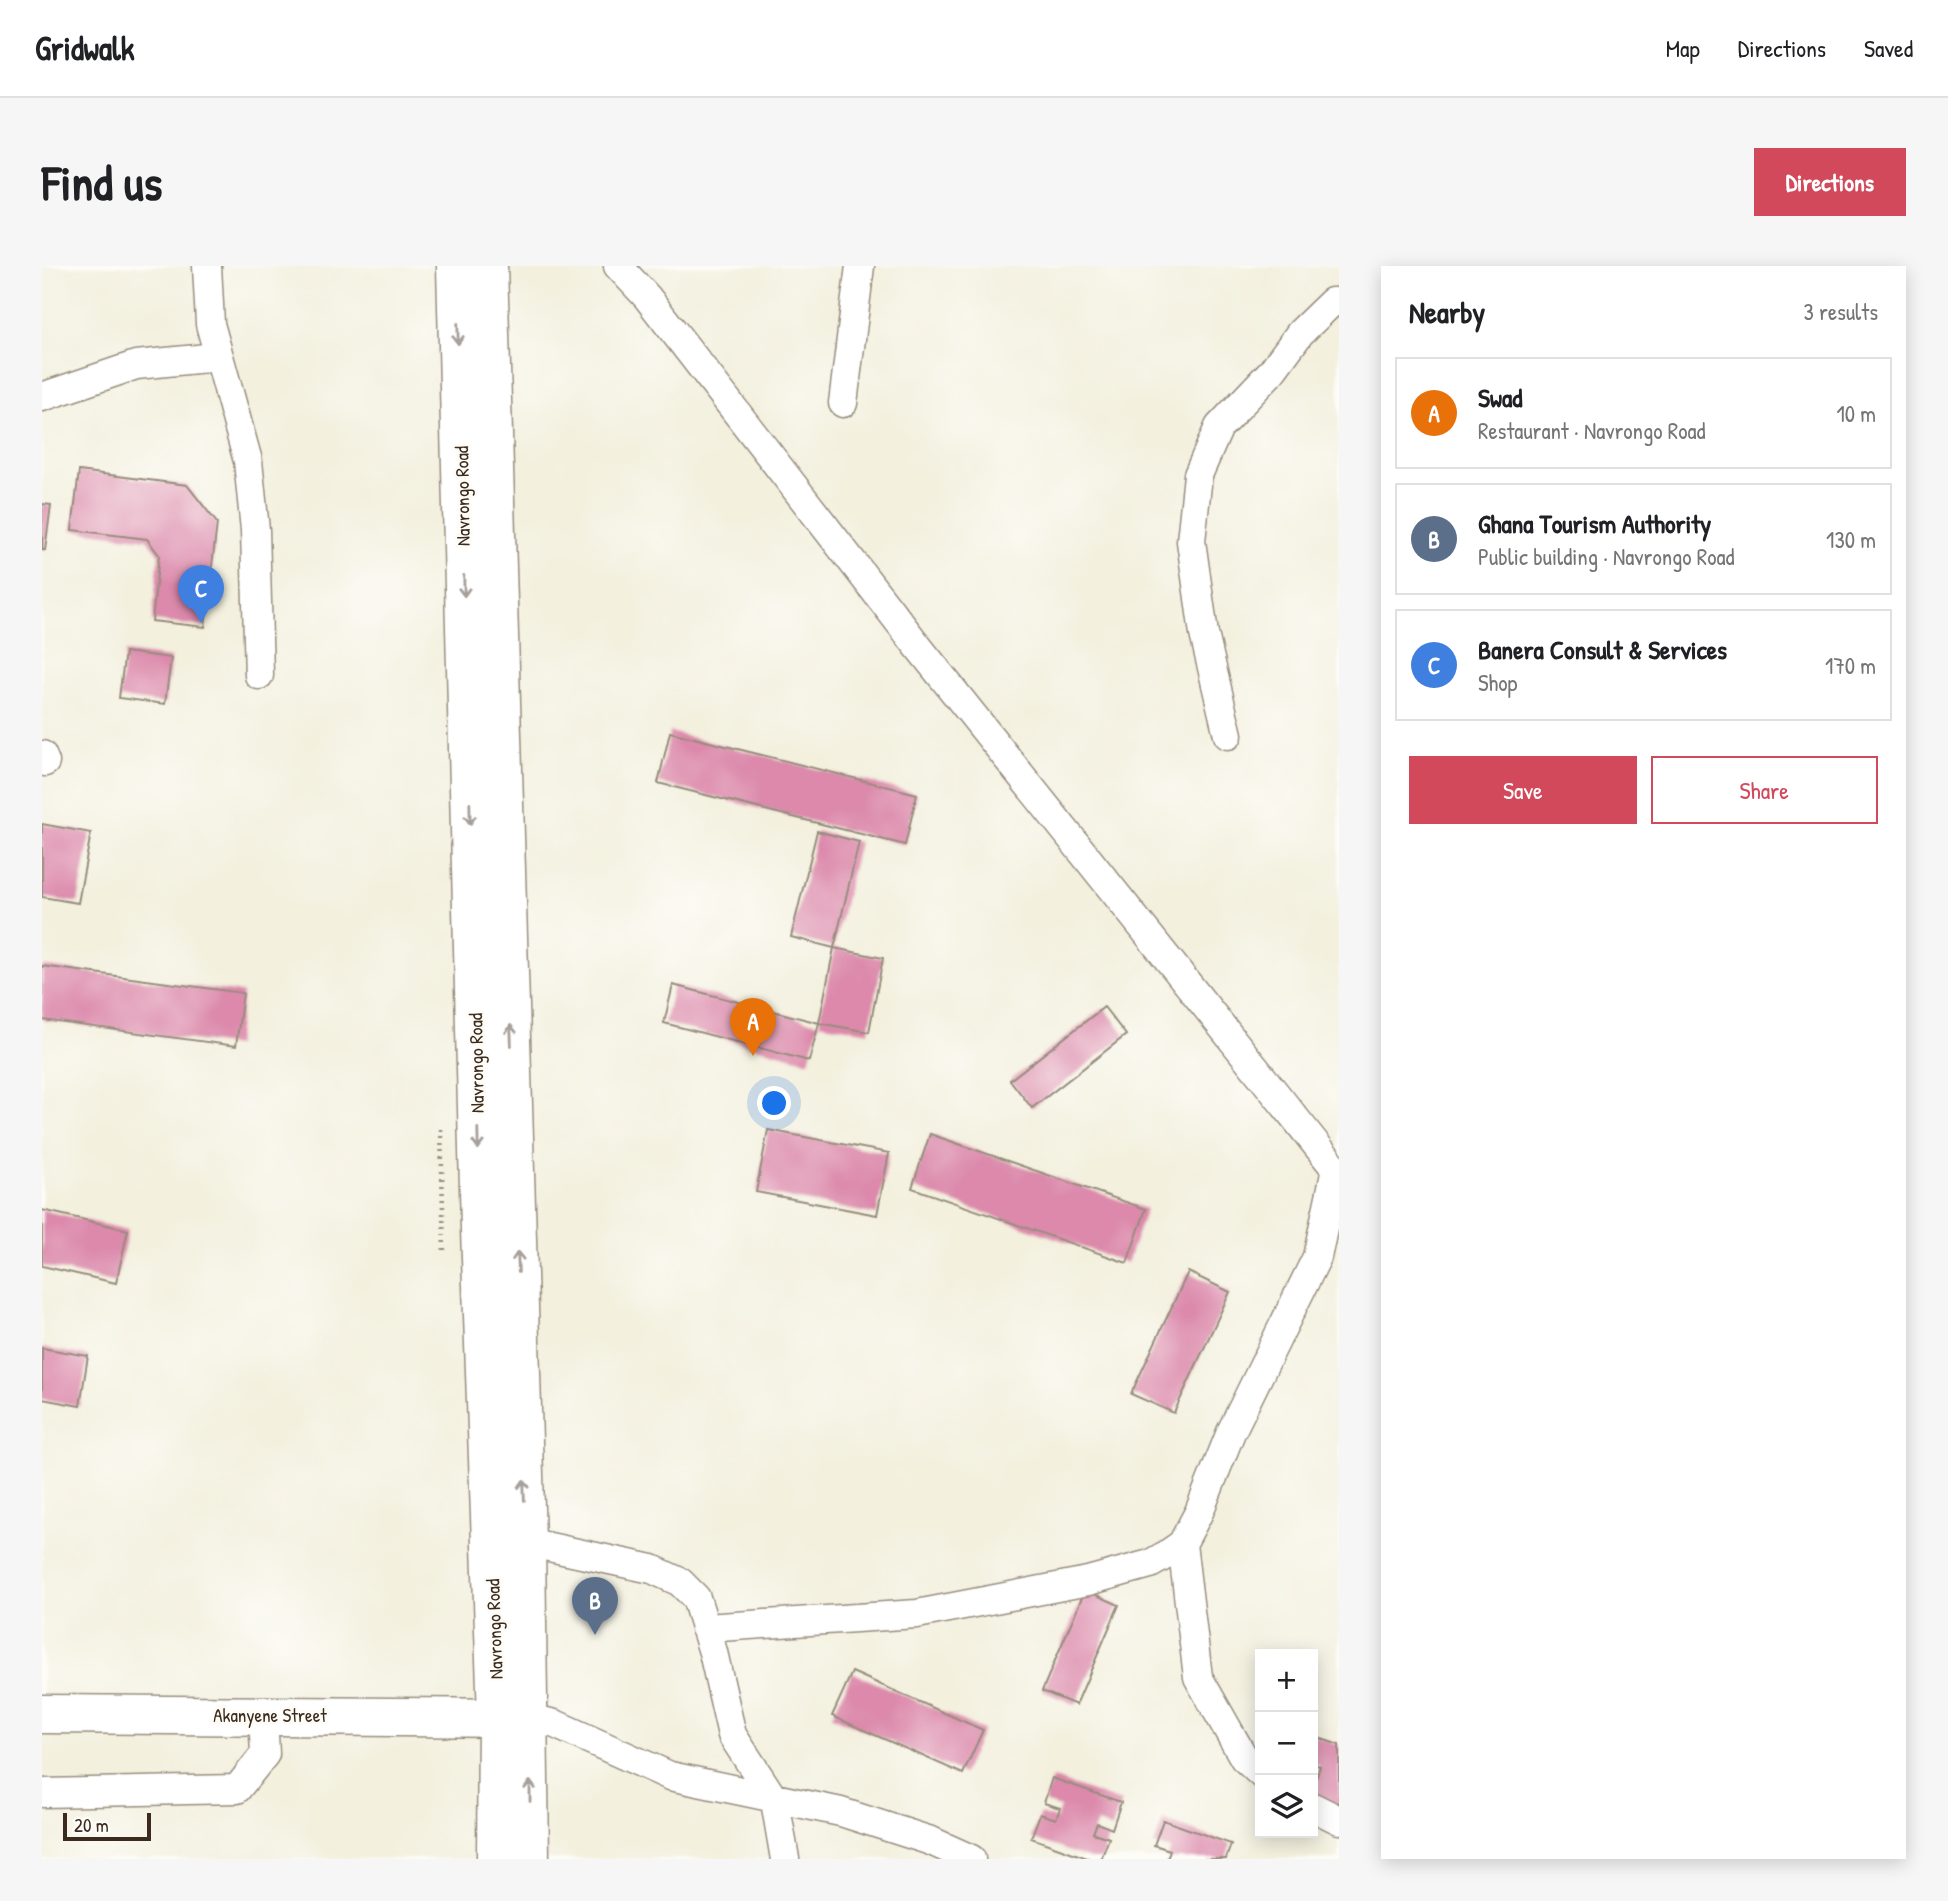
<!DOCTYPE html>
<html lang="en">
<head>
<meta charset="utf-8">
<style>
  :root { --surface:#fff; --page:#f6f6f6; --text:#202124; --muted:#757577; --line:#e0e0e0; --accent:#d1495b }
  body { margin:0; font-family:"Patrick Hand",sans-serif; background:var(--page); color:var(--text) }
  .controls { position:absolute; right:21px; bottom:21px; display:grid; overflow:hidden; border-radius:0px; box-shadow:0 4px 18px #0003 }
  .controls button { width:63px; height:63px; display:grid; place-items:center; padding:0; border:0; border-bottom:2px solid var(--line); background:var(--surface); color:var(--text); font:35px sans-serif }
  .scale { position:absolute; left:21px; bottom:18px; width:88px; box-sizing:border-box; padding-left:7px; border:4px solid #3b2a1e; border-top:0; font-size:19px; line-height:24px; white-space:nowrap; color:#3b2a1e; -webkit-text-stroke:5px #fdfcf7; paint-order:stroke }
  .you { position:absolute; left:733px; top:838px; width:24px; height:24px; margin:-18px; border:5px solid #fff; border-radius:50%; background:#1a73e8; box-shadow:0 0 0 10px #1a73e833 }
  .badge { display:grid; place-items:center; width:46px; height:46px; border-radius:50%; background:var(--accent); color:#fff; font-size:23px; font-weight:700 }
  .pin { position:absolute; translate:-50% -58px; filter:drop-shadow(0 2px 4px #0008) }
  .pin::after { content:''; position:absolute; top:37px; width:24px; height:21px; background:inherit; clip-path:polygon(0 0,100% 0,50% 100%) }
  .list { margin:0; padding:0; list-style:none }
  h2 { display:flex; justify-content:space-between; align-items:center; height:91px; margin:0; padding:0 28px; font-size:30px }
  h2 small { font-size:23px; font-weight:400; color:var(--muted) }
  .list li { display:grid; grid-template-columns:46px 1fr auto; gap:21px; align-items:center; box-sizing:border-box; height:112px; margin:0 14px 14px; padding:0 14px; border:2px solid var(--line); border-radius:0px }
  .list b { display:block; font-size:26px; white-space:nowrap }
  .list p { margin:0; font-size:23px; white-space:nowrap; color:var(--muted) }
  .list em { font-size:23px; font-style:normal; color:var(--muted) }
  .actions { display:flex; gap:14px; padding:21px 28px }
  .actions a { flex:1; padding:16px 0; border:2px solid var(--accent); border-radius:0px; text-align:center; font-size:24px; color:var(--accent) }
  .actions .main { background:var(--accent); color:#fff }
  .icon { flex:none; width:38px; height:38px; fill:none; stroke:currentColor; stroke-width:2; stroke-linecap:round; stroke-linejoin:round }
  .map { position:relative; flex:none; width:1297px; height:1593px; overflow:hidden; border-radius:0px }
  header { display:flex; align-items:center; gap:42px; box-sizing:border-box; height:98px; padding:0 35px; background:var(--surface); border-bottom:2px solid var(--line) }
  header strong { font-size:33px }
  nav { display:flex; gap:38px; margin-inline-start:auto; font-size:24px }
  .intro { display:flex; align-items:center; justify-content:space-between; box-sizing:border-box; height:168px; padding:0 42px }
  h1 { margin:0; font-size:49px }
  .button { padding:18px 32px; border-radius:0px; background:var(--accent); color:#fff; font-size:24px; font-weight:700 }
  main { display:flex; gap:42px; padding:0 42px }
  aside { flex:1; background:var(--surface); border-radius:0px; box-shadow:0 4px 18px #0003 }
  .map>svg:first-child { display:block }
  .building { fill:#dc89ab }
  .lines { fill:none; stroke-linecap:round; stroke-linejoin:round }
  .street-casing { stroke:#978d7e; stroke-width:31 }
  .secondary-casing { stroke:#978d7e; stroke-width:41 }
  .highway-casing { stroke:#978d7e; stroke-width:41 }
  .path { stroke:#978d7e; stroke-width:4.5; stroke-dasharray:2 5; stroke-linecap:butt }
  .street { stroke:#fff; stroke-width:28 }
  .secondary { stroke:#fff; stroke-width:38 }
  .highway { stroke:#fff; stroke-width:38 }
  .oneway { stroke:#a79f9a }
  .labels { text-anchor:middle; stroke-width:6; stroke-linejoin:round; paint-order:stroke }
  .street-label { font-size:19px; fill:#3b2a1e; stroke:#fdfcf7 }
</style>
</head>
<body>
<header>
<strong>Gridwalk</strong>
<nav><a>Map</a><a>Directions</a><a>Saved</a></nav>
</header>
<div class="intro"><h1>Find us</h1><a class="button">Directions</a></div>
<main>
<div class="map">
<svg width="1297" height="1593" viewBox="0 0 1297 1593">
  <rect width="100%" height="100%" fill="#fdfcf7"/>
  <filter id="ink" filterUnits="userSpaceOnUse"><feTurbulence type="fractalNoise" baseFrequency=".0143" numOctaves="2"/><feDisplacementMap in="SourceGraphic" scale="14" xChannelSelector="R" yChannelSelector="G"/><feConvolveMatrix kernelMatrix="1 2 1 2 8 2 1 2 1" color-interpolation-filters="sRGB"/></filter>
  <filter id="wash" filterUnits="userSpaceOnUse"><feTurbulence type="fractalNoise" baseFrequency=".00686" numOctaves="4" result="noise"/><feDisplacementMap in="SourceGraphic" scale="28" xChannelSelector="R" yChannelSelector="G"/><feGaussianBlur stdDeviation="1.57" result="paint"/><feColorMatrix in="noise" values="0 0 0 0 0 0 0 0 0 0 0 0 0 0 0 0 0 1.4 0 .05"/><feComposite in="paint" operator="in"/></filter>
  <g filter="url(#wash)">
    <rect width="100%" height="100%" fill="#f3f0de"/>
    <g id="blocks">
      <path class="building" d="M37,205l108,14 30,38 -12,104 -53,-6 7,-66 -12,-16 -75,-9z
        M0,238l9,1 -6,45h-3z
        M83,386l46,6 -6,46 -46,-6z
        M628,466l247,62 -12,51 -247,-62z
        M0,558l49,9 -13,70 -36,-6z
        M775,565l42,11 -25,106 49,10 -14,74 -50,-9 15,-75 -43,-11z
        M0,700l201,27 -7,53 -194,-26z
        M631,719l146,38 -10,38 -145,-38z
        M1062,741l22,28 -94,73 -22,-28z
        M726,864l121,23 -12,62 -121,-23z
        M888,868l216,75 -19,54 -215,-75z
        M0,944l86,20 -12,53 -74,-17z
        M1146,1006l42,20 -56,121 -43,-19z
        M0,1082l46,8 -8,50 -38,-7z
        M1043,1324l34,15 -43,100 -34,-14z
        M810,1406l131,58 -20,44 -131,-58z
        M1271,1470l26,9v69l-26,-10v-27l3,1 4,-12 -7,-2z
        M1010,1512l69,24 -9,27 -15,-6 -4,10 16,5 -8,21h-11l-59,-21 9,-24 16,5 4,-11 -16,-5z
        M1121,1554l68,24 -5,15h-59l3,-9 -16,-5z"/>
    </g>
  </g>
  <g filter="url(#ink)">
    <use href="#blocks" fill-opacity="0" stroke="#978d7e" stroke-width="2"/>
    <g class="lines">
      <defs>
        <path id="street" d="M165,0l3,58 38,137 7,69 4,145
          M576,0l29,31 273,352 419,524
          M0,131l94,-32 81,-8
          M801,137l17,-137
          M1186,469l-24,-101 -13,-93 7,-66 21,-48 53,-56 28,-38 32,-31h7
          M0,489l3,7
          M484,1276l126,27 28,13 16,16 17,54 19,83 43,66 10,58
          M1140,1278l16,133 46,81 16,15
          M663,1362l212,-14 171,-33 62,-17 16,-9 16,-11 17,-32 32,-80 86,-175 19,-88
          M488,1452l25,6 115,52 171,36 90,29 40,18
          M0,1527l195,-4 28,-35 -2,-39
          M1271,1541l26,13"/>
        <path id="secondary" d="M0,1448l488,4"/>
        <path id="highway" d="M414,0l24,963 17,487 -1,143
          M446,0l38,1276 4,317"/>
      </defs>
      <use href="#street" class="street-casing"/>
      <use href="#secondary" class="secondary-casing"/>
      <use href="#highway" class="highway-casing"/>
      <path class="path" d="M399,863l3,124"/>
      <use href="#street" class="street"/>
      <use href="#secondary" class="secondary"/>
      <use href="#highway" class="highway"/>
    </g>
    <defs><path id="oneway-shaft" d="M-6 0H5M1.5-3L5.5 0L1.5 3" fill="none" stroke-width="1.6" stroke-linecap="round" stroke-linejoin="round" transform="scale(1.75)"/></defs>
    <g class="oneway">
      <use href="#oneway-shaft" transform="translate(416 68) rotate(89)"/>
      <use href="#oneway-shaft" transform="translate(422 320) rotate(89)"/>
      <use href="#oneway-shaft" transform="translate(428 548) rotate(89)"/>
      <use href="#oneway-shaft" transform="translate(469 769) rotate(-92)"/>
      <use href="#oneway-shaft" transform="translate(436 873) rotate(89)"/>
      <use href="#oneway-shaft" transform="translate(476 996) rotate(-92)"/>
      <use href="#oneway-shaft" transform="translate(482 1224) rotate(-92)"/>
      <use href="#oneway-shaft" transform="translate(488 1525) rotate(-90)"/>
    </g>
  </g>
  <g class="labels">
    <g class="street-label">
      <text transform="translate(420 230) rotate(-91)" y="7">Navrongo Road</text>
      <text transform="translate(434 797) rotate(-91)" y="7">Navrongo Road</text>
      <text transform="translate(452 1363) rotate(-92)" y="7">Navrongo Road</text>
      <text x="228" y="1456">Akanyene Street</text>
    </g>
  </g>
</svg>
<div class="controls">
<button>+</button>
<button>−</button>
<button><svg class="icon" aria-label="layers" viewBox="0 0 24 24"><path d="M12 4l9 5-9 5-9-5zM3 14l9 5 9-5"/></svg></button>
</div>
<div class="scale">20 m</div>
<div class="you"></div>
<div class="pin badge" style="left:711px;top:790px;background:#e8710a">A</div>
<div class="pin badge" style="left:553px;top:1369px;background:#5c6f8a">B</div>
<div class="pin badge" style="left:159px;top:357px;background:#3f7fe0">C</div>
</div>
<aside>
<h2>Nearby<small>3 results</small></h2>
<ul class="list">
<li><span class="badge" style="background:#e8710a">A</span><div><b>Swad</b><p>Restaurant · Navrongo Road</p></div><em>10 m</em></li>
<li><span class="badge" style="background:#5c6f8a">B</span><div><b>Ghana Tourism Authority</b><p>Public building · Navrongo Road</p></div><em>130 m</em></li>
<li><span class="badge" style="background:#3f7fe0">C</span><div><b>Banera Consult &amp; Services</b><p>Shop</p></div><em>170 m</em></li>
</ul>
<div class="actions"><a class="main">Save</a><a>Share</a></div>
</aside>
</main>
</body>
</html>
